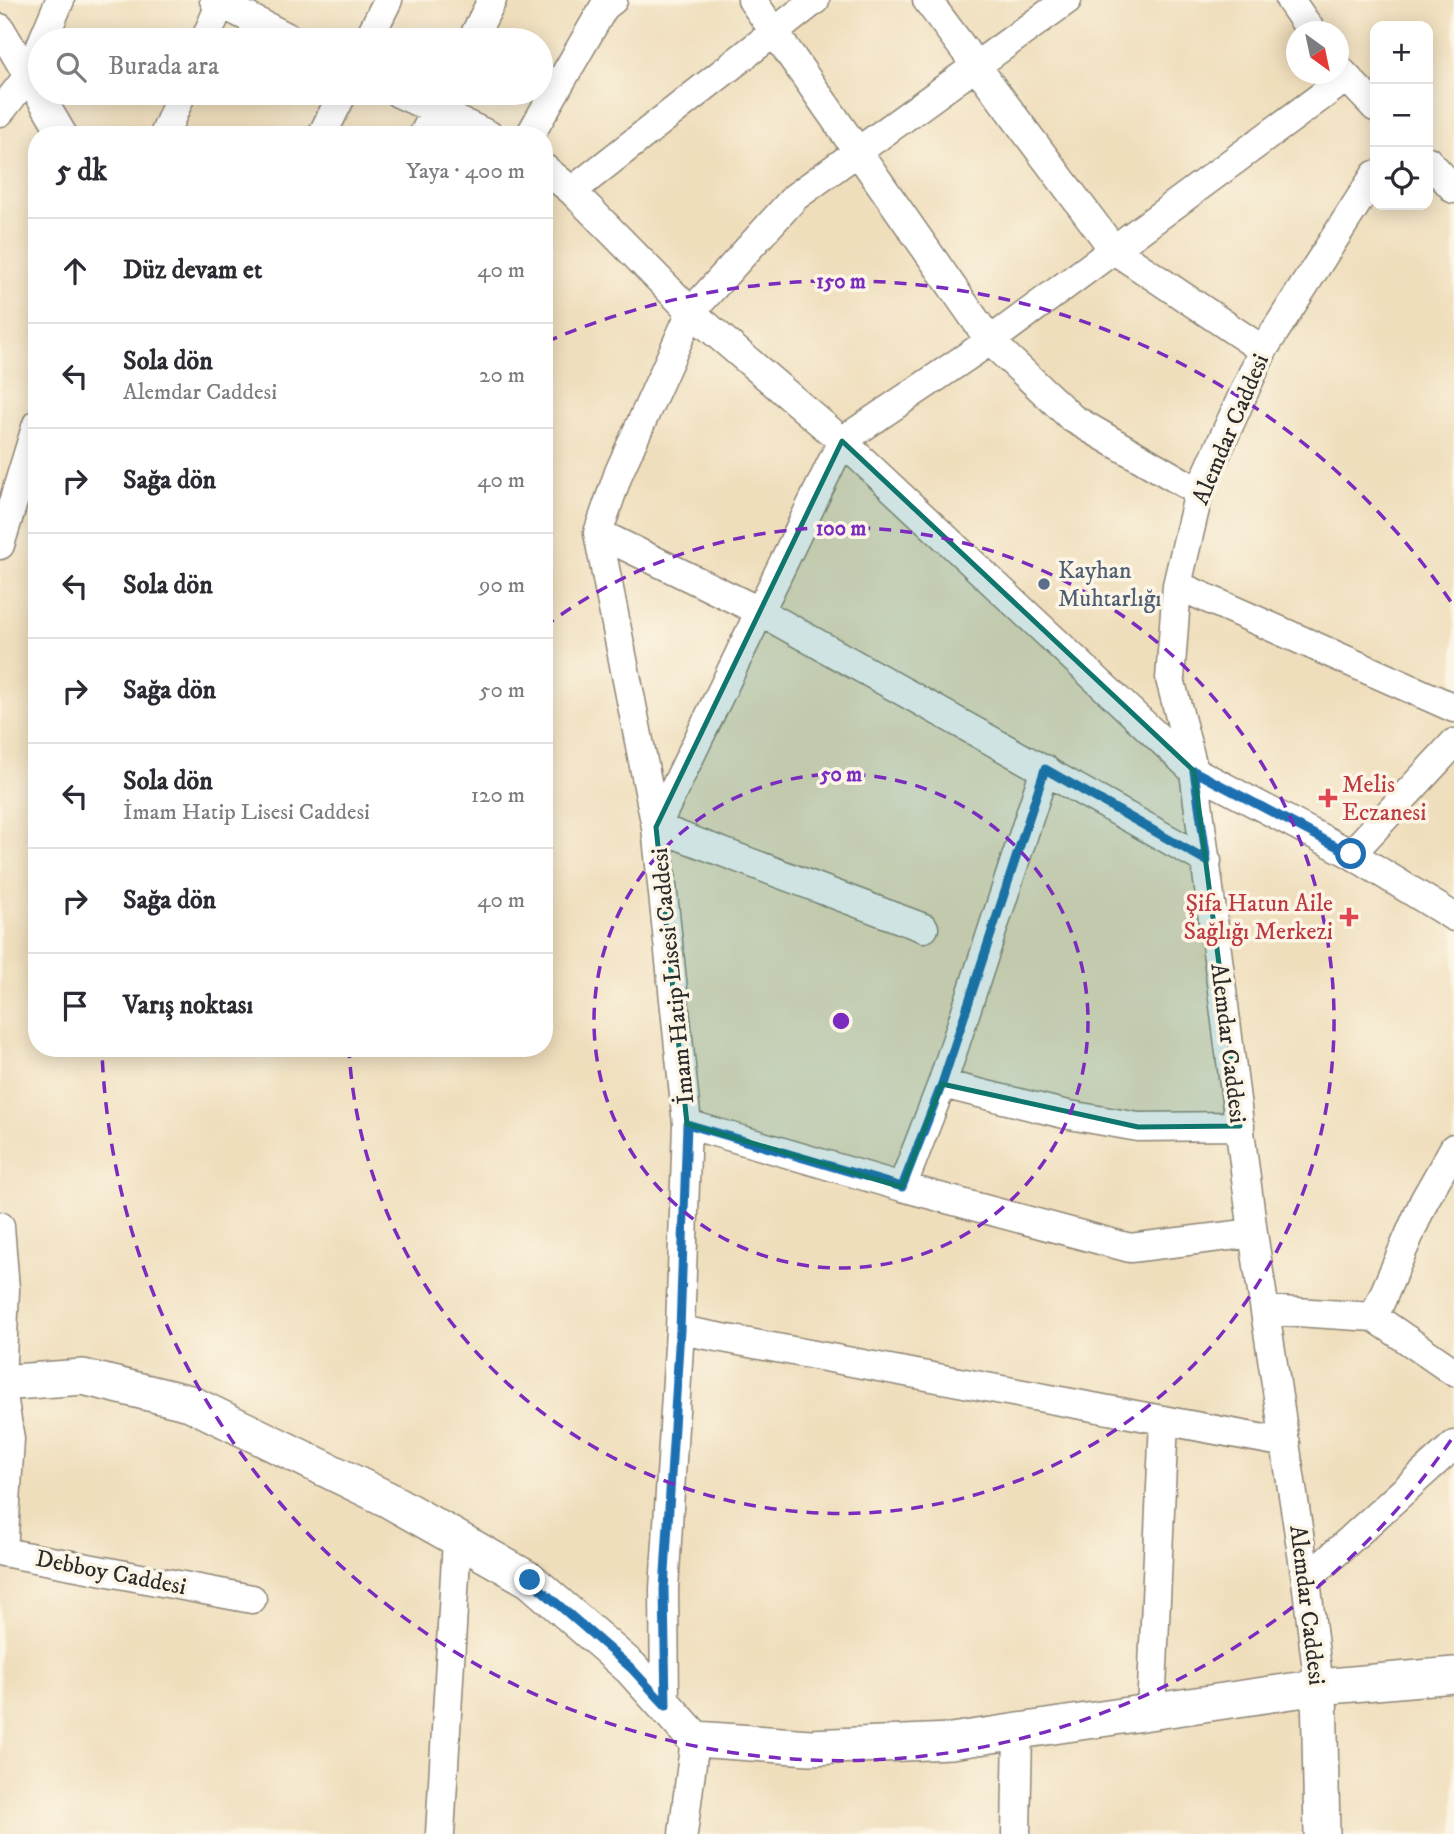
<!DOCTYPE html>
<html lang="tr">
<head>
<meta charset="utf-8">
<style>
  :root { --surface:#fff; --page:#f2f2f3; --text:#2b2b33; --muted:#7c7c81; --line:#e1e1e2 }
  body { margin:0; font-family:"IM FELL DW Pica",serif; background:var(--page); color:var(--text) }
  .controls { position:absolute; right:21px; top:21px; display:grid; overflow:hidden; border-radius:14px; box-shadow:0 4px 18px #0003 }
  .controls button { width:63px; height:63px; display:grid; place-items:center; padding:0; border:0; border-bottom:2px solid var(--line); background:var(--surface); color:var(--text); font:35px sans-serif }
  .compass { position:absolute; left:1286px; top:21px; width:63px; height:63px; border-radius:50%; background:var(--surface); box-shadow:0 4px 18px #0003; rotate:147deg }
  .stop { position:absolute; width:21px; height:21px; margin:-16px; border:5px solid #1f6fb2; border-radius:50%; background:#fff }
  .stop.end { background:#1f6fb2; border-color:#fff; box-shadow:0 2px 7px #0008 }
  .list { margin:0; padding:0; list-style:none }
  h2 { display:flex; justify-content:space-between; align-items:center; height:91px; margin:0; padding:0 28px; font-size:30px }
  h2 small { font-size:23px; font-weight:400; color:var(--muted) }
  .list li { display:grid; grid-template-columns:46px 1fr auto; gap:21px; align-items:center; box-sizing:border-box; height:105px; padding:0 28px; border-top:2px solid var(--line) }
  .list b { display:block; font-size:26px; white-space:nowrap }
  .list p { margin:0; font-size:23px; white-space:nowrap; color:var(--muted) }
  .list em { font-size:23px; font-style:normal; color:var(--muted) }
  .icon { flex:none; width:38px; height:38px; fill:none; stroke:currentColor; stroke-width:2; stroke-linecap:round; stroke-linejoin:round }
  .map { position:relative; flex:none; width:1454px; height:1834px; overflow:hidden }
  .search { position:absolute; background:var(--surface); box-shadow:0 4px 18px #0003; left:28px; top:28px; width:525px; height:77px; display:flex; align-items:center; gap:18px; box-sizing:border-box; padding:0 24px; border-radius:38px; color:var(--muted); font-size:26px }
  .panel { position:absolute; background:var(--surface); box-shadow:0 4px 18px #0003; left:28px; top:126px; width:525px; height:931px; border-radius:28px }
  .map>svg:first-child { display:block }
  .lines { fill:none; stroke-linecap:round; stroke-linejoin:round }
  .minor-casing { stroke:#8d8474; stroke-width:31 }
  .tertiary-casing { stroke:#8d8474; stroke-width:38 }
  .minor { stroke:#fff; stroke-width:28 }
  .tertiary { stroke:#fff; stroke-width:35 }
  .route { stroke:#1f6fb2; stroke-width:9 }
  .marked { fill:#0f766e; fill-opacity:0.2; stroke:#0f766e; stroke-width:5; stroke-linejoin:round }
  .ring { fill:none; stroke:#7b2cbf; stroke-width:3.5; stroke-dasharray:12 9 }
  .service-dot { fill:#5c6f8a; stroke:#fcf5e5; stroke-width:2.5 }
  .health-dot { fill:#e0444e; stroke:#fcf5e5; stroke-width:2.5 }
  .labels { text-anchor:middle; stroke-width:7; stroke-linejoin:round; paint-order:stroke }
  .street-label { font-size:24px; fill:#2b2b2b; stroke:#fcf5e5 }
  .service-label { font-size:24px; fill:#4e5e75; stroke:#fcf5e5; text-anchor:start }
  .health-label { font-size:24px; fill:#be3a42; stroke:#fcf5e5; text-anchor:start }
  .centre { fill:#7b2cbf; stroke:#fcf5e5; stroke-width:3.5 }
  .ring-label { font-size:21px; text-anchor:middle; font-weight:bold; fill:#7b2cbf; stroke:#fcf5e5; stroke-width:7; stroke-linejoin:round; paint-order:stroke }
</style>
</head>
<body>
<div class="map">
<svg width="1454" height="1834" viewBox="0 0 1454 1834">
  <rect width="100%" height="100%" fill="#fcf5e5"/>
  <filter id="ink" filterUnits="userSpaceOnUse"><feTurbulence type="fractalNoise" baseFrequency=".0143" numOctaves="2"/><feDisplacementMap in="SourceGraphic" scale="14" xChannelSelector="R" yChannelSelector="G"/><feConvolveMatrix kernelMatrix="1 2 1 2 8 2 1 2 1" color-interpolation-filters="sRGB"/></filter>
  <filter id="wash" filterUnits="userSpaceOnUse"><feTurbulence type="fractalNoise" baseFrequency=".00686" numOctaves="4" result="noise"/><feDisplacementMap in="SourceGraphic" scale="28" xChannelSelector="R" yChannelSelector="G"/><feGaussianBlur stdDeviation="1.57" result="paint"/><feColorMatrix in="noise" values="0 0 0 0 0 0 0 0 0 0 0 0 0 0 0 0 0 1.4 0 .05"/><feComposite in="paint" operator="in"/></filter>
  <g filter="url(#wash)">
    <rect width="100%" height="100%" fill="#efdebc"/>
  </g>
  <g filter="url(#ink)">
    <g class="lines">
      <defs>
        <path id="minor" d="M214,0l79,40
          M752,0l238,341 82,77 127,74
          M927,0l187,250 149,100
          M1290,0l22,32
          M0,28l63,107
          M43,40l17,-40
          M205,40l17,-40
          M368,40l20,-40
          M472,40l20,-40
          M1338,68l37,39
          M398,93l91,42
          M0,112l29,-37 11,-28
          M164,135l18,-42
          M322,135l21,-42
          M423,135l23,-42
          M530,135l74,-128 9,-7
          M1428,161l26,28
          M544,168l28,23 119,121 151,129 352,330 157,83 103,63
          M572,191l243,-191
          M598,533l161,78 448,250
          M0,545l37,-121
          M1177,585l277,123
          M1351,854l103,-111
          M924,928l-268,-101 186,-386 148,-100 356,-263
          M942,1084l122,30 74,13 102,-1
          M687,1124l215,63 228,61 123,-15
          M902,1187l40,-103 103,-315
          M0,1226l5,63 -4,94 9,56 -7,113
          M1265,1310l109,7 80,55
          M1374,1317l50,-116 30,-53
          M680,1330l606,113
          M3,1552l249,47
          M1306,1580l148,-135
          M1319,1687l-13,-107 -53,-347 -59,-462 -24,-92 7,-94 22,-93 64,-142 112,-175
          M665,1706l-1,-117 16,-259 7,-206 -31,-297 -58,-294 21,-61 72,-160 104,-115 272,-197
          M1151,1712l13,-292
          M440,1834l17,-294
          M683,1834l12,-95
          M1016,1834l2,-103"/>
        <path id="tertiary" d="M0,1383l83,-6 107,26 197,96 143,81 101,88 64,71 115,8 141,-6 368,-54 135,-12
          M1319,1687l3,147"/>
      </defs>
      <use href="#minor" class="minor-casing"/>
      <use href="#tertiary" class="tertiary-casing"/>
      <use href="#minor" class="minor"/>
      <use href="#tertiary" class="tertiary"/>
    </g>
  </g>
  <g class="lines" filter="url(#ink)">
    <path class="route" d="M530,1580l101,88 35,38 -2,-117 16,-259 7,-206 215,63 40,-103 103,-315 162,92 -13,-90 157,83"/>
  </g>
  <path class="marked" d="M842,441l352,330 46,355 -102,1 -196,-43 -40,103 -215,-63 -31,-297z"/>
  <g class="ring">
    <circle cx="841" cy="1021" r="247"/>
    <path d="M544 627A493 493 0 1 1 349 1051"/>
    <path d="M1451 1440A740 740 0 0 1 102 1053M546 342A740 740 0 0 1 1451 602"/>
  </g>
  <circle class="service-dot" cx="1044" cy="584" r="7"/>
  <g class="health-dot">
    <path d="M1324.5 787.5h7v7h7v7h-7v7h-7v-7h-7v-7h7z"/>
    <path d="M1345.5 906.5h7v7h7v7h-7v7h-7v-7h-7v-7h7z"/>
  </g>
  <g class="labels">
    <g class="street-label">
      <text transform="translate(1230 429) rotate(-67)" y="8">Alemdar Caddesi</text>
      <text transform="translate(672 976) rotate(-96)" y="8">İmam Hatip Lisesi Caddesi</text>
      <text transform="translate(1229 1043) rotate(83)" y="8">Alemdar Caddesi</text>
      <text transform="translate(111 1572) rotate(11)" y="8">Debboy Caddesi</text>
      <text transform="translate(1308 1605) rotate(83)" y="8">Alemdar Caddesi</text>
    </g>
    <g class="service-label">
      <text x="1058" y="578">Kayhan<tspan x="1058" dy="28">Muhtarlığı</tspan></text>
    </g>
    <g class="health-label">
      <text x="1342" y="792">Melis<tspan x="1342" dy="28">Eczanesi</tspan></text>
      <text x="1333" y="911" text-anchor="end">Şifa Hatun Aile<tspan x="1333" dy="28">Sağlığı Merkezi</tspan></text>
    </g>
  </g>
  <circle cx="841" cy="1021" r="10" class="centre"/>
  <g class="ring-label">
    <text x="841" y="288">150 m</text>
    <text x="841" y="535">100 m</text>
    <text x="841" y="781">50 m</text>
  </g>
</svg>
<div class="controls">
<button>+</button>
<button>−</button>
<button><svg class="icon" aria-label="locate" viewBox="0 0 24 24"><circle cx="12" cy="12" r="6"/><path d="M12 2v4M12 18v4M2 12h4M18 12h4"/></svg></button>
</div>
<svg class="compass" viewBox="-18 -18 36 36"><path d="M0-13l5 13h-10z" fill="#e53935"/><path d="M0 13l5-13h-10z" fill="#7c7c81"/></svg>
<div class="stop" style="left:1351px;top:854px"></div>
<div class="stop end" style="left:530px;top:1580px"></div>
<div class="search"><svg class="icon" aria-label="search" viewBox="0 0 24 24"><circle cx="10" cy="10" r="6"/><path d="M15 15l6 6"/></svg>Burada ara</div>
<section class="panel">
<h2>5 dk<small>Yaya · 400 m</small></h2>
<ul class="list">
<li><svg class="icon" aria-label="ahead" viewBox="0 0 24 24"><path d="M12 20V5M6 11l6-6 6 6"/></svg><div><b>Düz devam et</b></div><em>40 m</em></li>
<li><svg class="icon" aria-label="left" viewBox="0 0 24 24"><path d="M17 20v-9H6M10 6l-5 5 5 5"/></svg><div><b>Sola dön</b><p>Alemdar Caddesi</p></div><em>20 m</em></li>
<li><svg class="icon" aria-label="right" viewBox="0 0 24 24"><path d="M7 20v-9h11M14 6l5 5-5 5"/></svg><div><b>Sağa dön</b></div><em>40 m</em></li>
<li><svg class="icon" aria-label="left" viewBox="0 0 24 24"><path d="M17 20v-9H6M10 6l-5 5 5 5"/></svg><div><b>Sola dön</b></div><em>90 m</em></li>
<li><svg class="icon" aria-label="right" viewBox="0 0 24 24"><path d="M7 20v-9h11M14 6l5 5-5 5"/></svg><div><b>Sağa dön</b></div><em>50 m</em></li>
<li><svg class="icon" aria-label="left" viewBox="0 0 24 24"><path d="M17 20v-9H6M10 6l-5 5 5 5"/></svg><div><b>Sola dön</b><p>İmam Hatip Lisesi Caddesi</p></div><em>120 m</em></li>
<li><svg class="icon" aria-label="right" viewBox="0 0 24 24"><path d="M7 20v-9h11M14 6l5 5-5 5"/></svg><div><b>Sağa dön</b></div><em>40 m</em></li>
<li><svg class="icon" aria-label="arrive" viewBox="0 0 24 24"><path d="M6 21V4h12l-3 4 3 4H6"/></svg><div><b>Varış noktası</b></div></li>
</ul>
</section>
</div>
</body>
</html>
